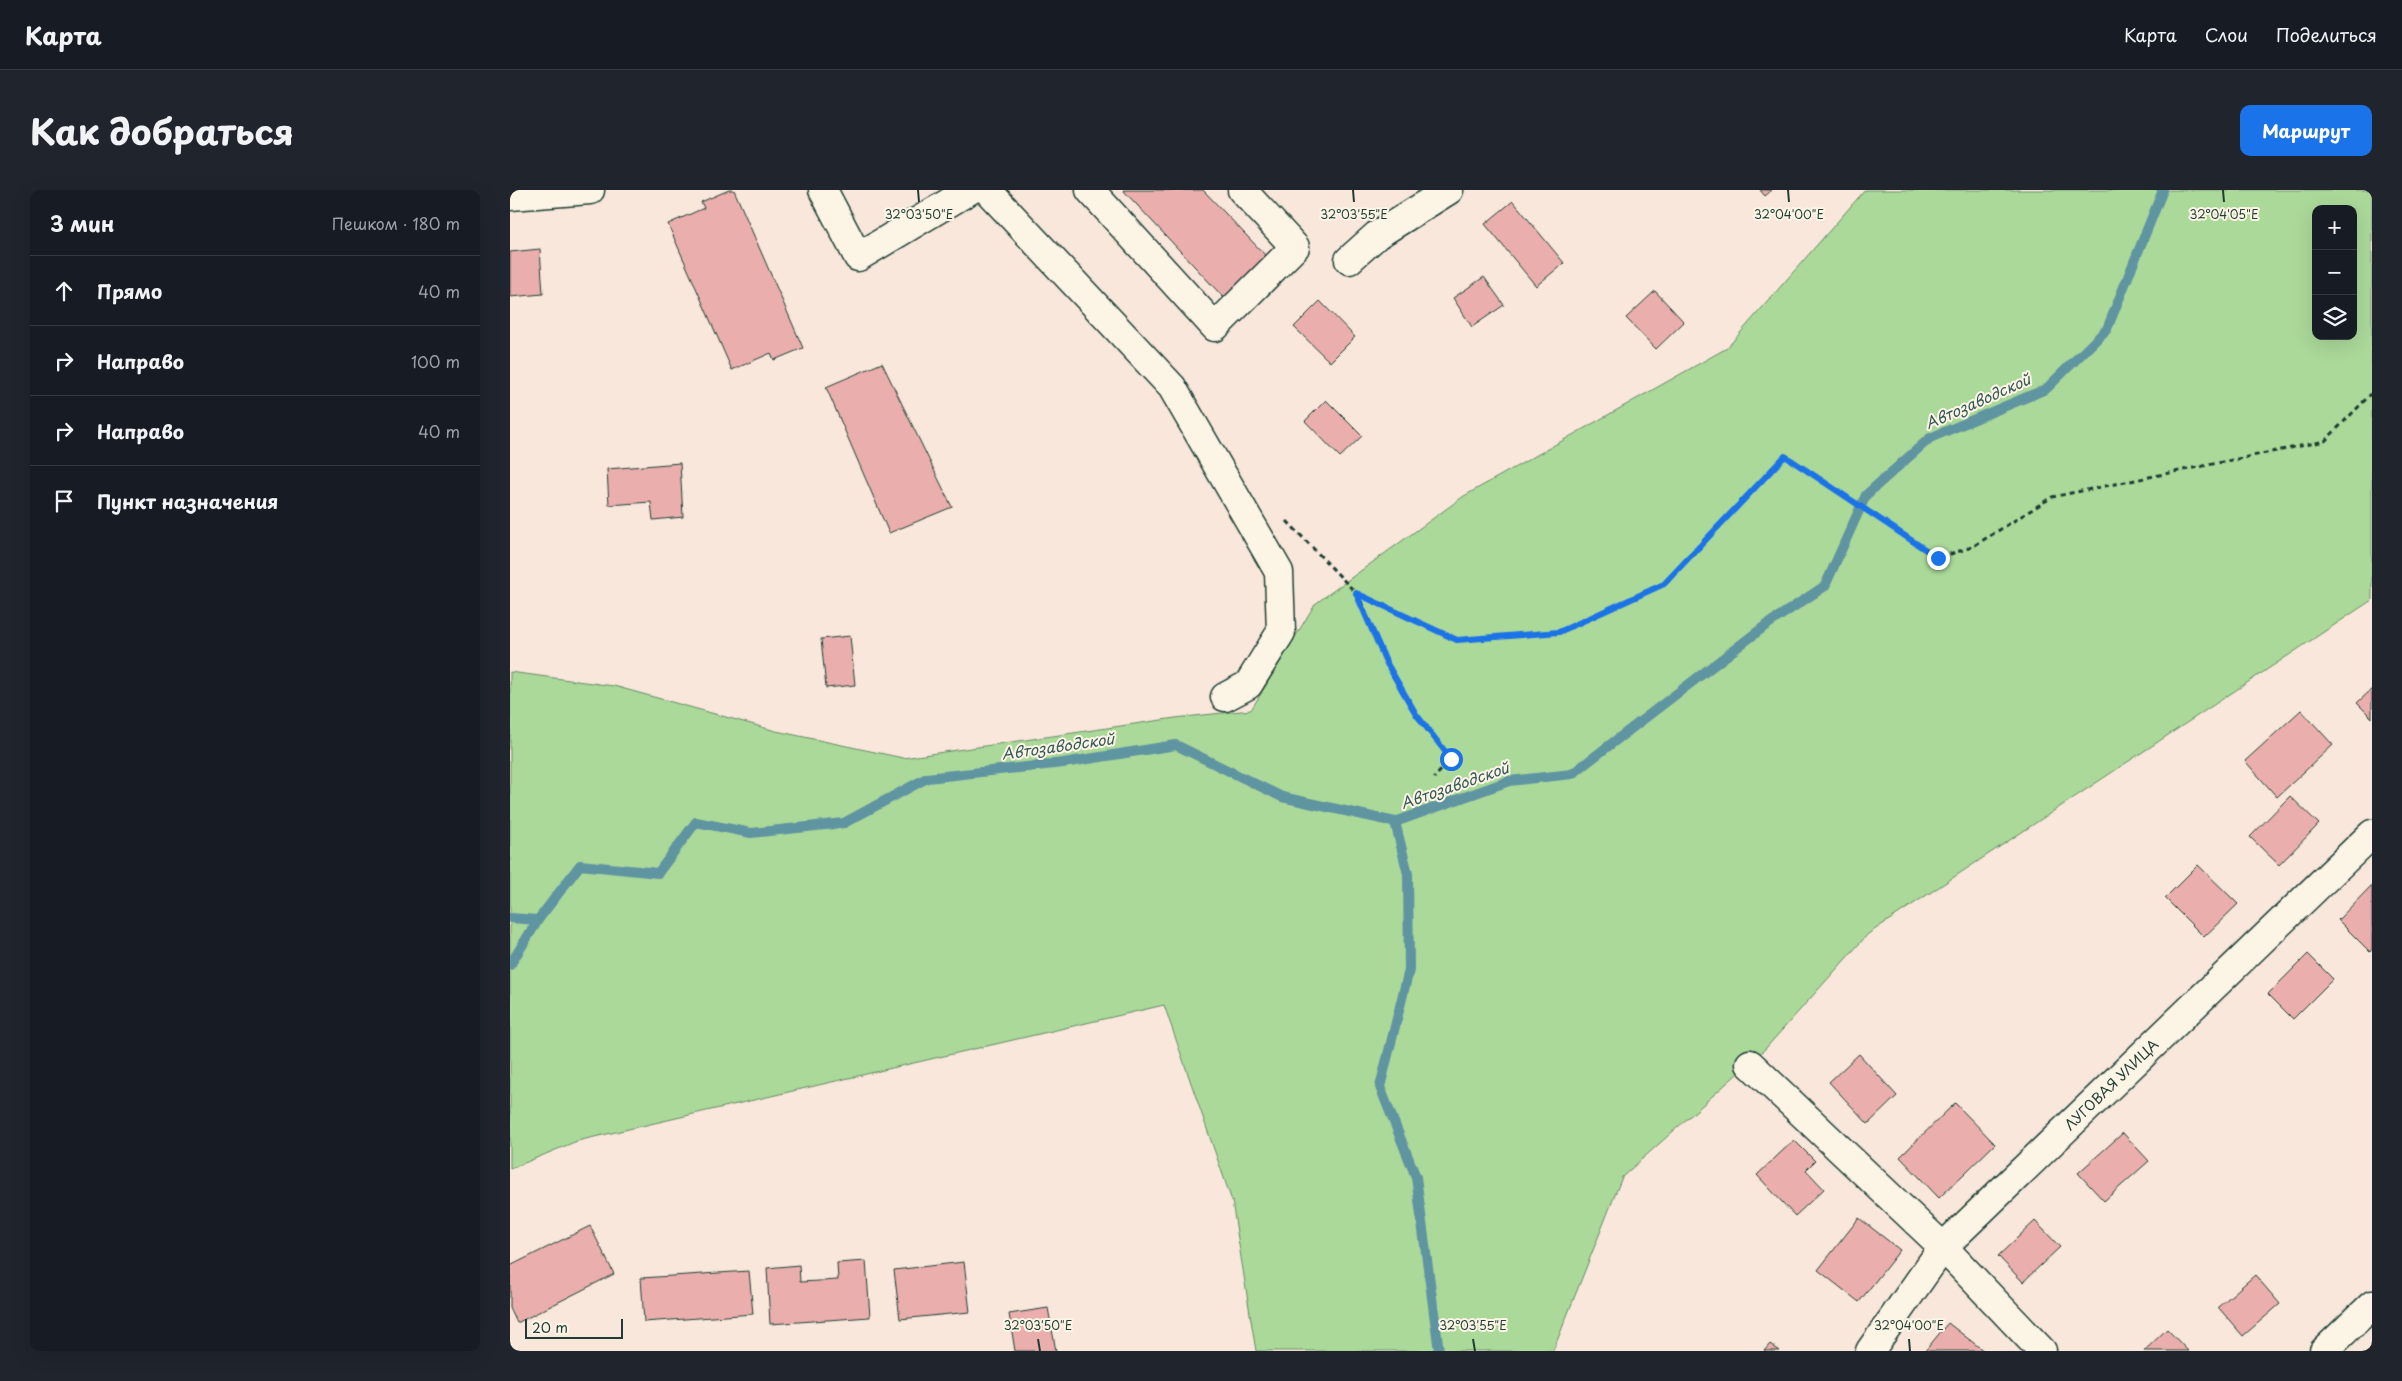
<!DOCTYPE html>
<html lang="ru">
<head>
<meta charset="utf-8">
<style>
  :root { --surface:#171b24; --page:#20242c; --text:#f1f3f6; --muted:#9ea1a6; --line:#363941; --accent:#1a73e8 }
  body { margin:0; font-family:"Playpen Sans",sans-serif; background:var(--page); color:var(--text) }
  .controls { position:absolute; right:15px; top:15px; display:grid; overflow:hidden; border-radius:10px; box-shadow:0 5px 20px #0002 }
  .controls button { width:45px; height:45px; display:grid; place-items:center; padding:0; border:0; border-bottom:1px solid var(--line); background:var(--surface); color:var(--text); font:25px sans-serif }
  .scale { position:absolute; left:15px; bottom:12px; width:98px; box-sizing:border-box; padding-left:5px; border:2px solid #1f3d34; border-top:0; font-size:14px; line-height:18px; white-space:nowrap; color:#1f3d34; -webkit-text-stroke:4px #fcf5e5; paint-order:stroke }
  .stop { position:absolute; width:15px; height:15px; margin:-11px; border:4px solid #1a73e8; border-radius:50%; background:#fff }
  .stop.end { background:#1a73e8; border-color:#fff; box-shadow:0 1px 5px #0008 }
  .list { margin:0; padding:0; list-style:none }
  h2 { display:flex; justify-content:space-between; align-items:center; height:65px; margin:0; padding:0 20px; font-size:21px }
  h2 small { font-size:16px; font-weight:400; color:var(--muted) }
  .list li { display:grid; grid-template-columns:32px 1fr auto; gap:15px; align-items:center; box-sizing:border-box; height:70px; padding:0 20px; border-top:1px solid var(--line) }
  .list b { display:block; font-size:19px; white-space:nowrap }
  .list em { font-size:16px; font-style:normal; color:var(--muted) }
  .icon { flex:none; width:28px; height:28px; fill:none; stroke:currentColor; stroke-width:2; stroke-linecap:round; stroke-linejoin:round }
  .map { position:relative; flex:none; width:1862px; height:1161px; overflow:hidden; border-radius:10px }
  header { display:flex; align-items:center; gap:30px; box-sizing:border-box; height:70px; padding:0 25px; background:var(--surface); border-bottom:1px solid var(--line) }
  header strong { font-size:24px }
  nav { display:flex; gap:28px; margin-inline-start:auto; font-size:18px }
  .intro { display:flex; align-items:center; justify-content:space-between; box-sizing:border-box; height:120px; padding:0 30px }
  h1 { margin:0; font-size:35px }
  .button { padding:12px 22px; border-radius:10px; background:var(--accent); color:#fff; font-size:18px; font-weight:700 }
  main { display:flex; gap:30px; padding:0 30px }
  aside { flex:1; background:var(--surface); border-radius:10px; box-shadow:0 5px 20px #0002 }
  .map>svg:first-child { display:block }
  .green { fill:#abd999; stroke:#658b66; fill-rule:evenodd }
  .lines { fill:none; stroke-linecap:round; stroke-linejoin:round }
  .stream { stroke:#5f94a1; stroke-width:10 }
  .building { fill:#eaafad; stroke:#1f3d34 }
  .minor-casing { stroke:#1f3d34; stroke-width:31 }
  .path { stroke:#1f3d34; stroke-width:3; stroke-dasharray:5 4; stroke-linecap:butt }
  .minor { stroke:#fcf5e5; stroke-width:28 }
  .route { stroke:#1a73e8; stroke-width:6 }
  .ticks { fill:none; stroke:#1f3d34; stroke-width:2 }
  .labels { text-anchor:middle; stroke-width:4; stroke-linejoin:round; paint-order:stroke }
  .street-label { font-size:14px; fill:#1f3d34; stroke:#fcf5e5 }
  .water-label { font-size:15px; font-style:italic; fill:#345a58; stroke:#fcf5e5 }
  .ticks-label { font-size:12px; text-anchor:middle; fill:#1f3d34; stroke:#fcf5e5; stroke-width:4; stroke-linejoin:round; paint-order:stroke }
</style>
</head>
<body>
<header>
<strong>Карта</strong>
<nav><a>Карта</a><a>Слои</a><a>Поделиться</a></nav>
</header>
<div class="intro"><h1>Как добраться</h1><a class="button">Маршрут</a></div>
<main>
<aside>
<h2>3 мин<small>Пешком · 180 m</small></h2>
<ul class="list">
<li><svg class="icon" aria-label="ahead" viewBox="0 0 24 24"><path d="M12 20V5M6 11l6-6 6 6"/></svg><div><b>Прямо</b></div><em>40 m</em></li>
<li><svg class="icon" aria-label="right" viewBox="0 0 24 24"><path d="M7 20v-9h11M14 6l5 5-5 5"/></svg><div><b>Направо</b></div><em>100 m</em></li>
<li><svg class="icon" aria-label="right" viewBox="0 0 24 24"><path d="M7 20v-9h11M14 6l5 5-5 5"/></svg><div><b>Направо</b></div><em>40 m</em></li>
<li><svg class="icon" aria-label="arrive" viewBox="0 0 24 24"><path d="M6 21V4h12l-3 4 3 4H6"/></svg><div><b>Пункт назначения</b></div></li>
</ul>
</aside>
<div class="map">
<svg width="1862" height="1161" viewBox="0 0 1862 1161">
  <rect width="100%" height="100%" fill="#f8e7da"/>
  <filter id="ink" filterUnits="userSpaceOnUse"><feTurbulence type="fractalNoise" baseFrequency=".02" numOctaves="2"/><feDisplacementMap in="SourceGraphic" scale="10" xChannelSelector="R" yChannelSelector="G"/><feConvolveMatrix kernelMatrix="1 2 1 2 8 2 1 2 1" color-interpolation-filters="sRGB"/></filter>
  <g filter="url(#ink)">
    <path class="green" d="M1355,0h507v410l-504,334 -103,115 -143,128 -69,174h-297l-24,-150 -68,-196 -587,136 -67,28v-497l104,14 162,45 127,27 272,-40 76,-8 64,-106 149,-108 263,-148zM1806,19h37v127h-37z"/>
    <g class="lines">
      <path class="stream" d="M885,632l13,52 1,96 -29,117 36,90 23,174
        M0,728l28,2 42,-55 78,8 38,-51 55,11 93,-10 83,-45 136,-15 113,-18 106,52 113,25 114,-41 63,-7 193,-148 60,-40 41,-91 64,-57 116,-49 61,-60 56,-139
        M0,775l28,-45"/>
    </g>
    <path class="building" d="M219,0h5l69,158 -29,12 -3,-7 -39,17 -64,-146 36,-16 -3,-6z
      M613,0h80l64,67 -43,41z
      M1250,0h12l-7,6z
      M1003,11l51,62 -28,23 -51,-62z
      M30,59l3,45 -33,3v-45z
      M974,87l20,28 -32,22 -19,-29z
      M1145,101l29,31 -28,27 -30,-31z
      M810,111l35,36 -25,25 -36,-35z
      M372,173l70,144 -63,26 -63,-146z
      M816,210l36,36 -22,21 -35,-36z
      M170,273l3,54 -30,3 -2,-18 -42,3 -2,-36z
      M340,446l5,49 -29,3 -5,-49z
      M1862,499v29l-15,-15z
      M1791,520l32,35 -56,52 -32,-36z
      M1780,606l29,28 -40,41 -29,-28z
      M1688,675l40,39 -34,33 -39,-39z
      M1862,695v64l-2,3 -32,-32z
      M1798,764l25,25 -40,40 -25,-25z
      M1349,864l38,42 -29,28 -39,-42z
      M1445,913l40,41 -56,54 -39,-41z
      M1613,943l26,28 -45,40 -26,-28z
      M1284,950l21,21 -9,9 18,19 -29,27 -38,-41z
      M1349,1028l41,32 -41,52 -41,-32z
      M1525,1031l25,26 -37,35 -25,-26z
      M80,1036l24,48 -97,49 -7,-15v-42z
      M356,1071l4,56 -100,7 -3,-56 32,-3 1,17 38,-2 -1,-17z
      M454,1072l6,50 -70,7 -6,-49z
      M239,1081l4,43 -109,8 -3,-44z
      M1745,1085l25,29 -37,32 -25,-29z
      M538,1118l8,43h-41l-6,-37z
      M1438,1133l36,28h-59z
      M1657,1139l21,22h-44z
      M1260,1154l10,7h-16z"/>
    <g class="lines">
      <defs>
        <g id="minor">
          <path d="M313,0l35,67 112,-67"/>
          <path d="M477,0l185,197 107,185 2,60 -33,53 -23,12"/>
          <path d="M580,0l125,137 80,-80 -53,-57"/>
          <path d="M0,6l80,-6"/>
          <path d="M839,70l28,-25 72,-45"/>
          <path d="M1240,874l193,183 99,104"/>
          <path id="s1" d="M1360,1161l73,-104 429,-413"/>
          <path d="M1814,1161l48,-46"/>
        </g>
      </defs>
      <use href="#minor" class="minor-casing"/>
      <path class="path" d="M777,331l69,72 101,47 102,-8 105,-48 121,-128 153,102 34,-11 80,-50 273,-56 47,-48
        M847,403l29,69 30,53 35,44 -17,19"/>
      <use href="#minor" class="minor"/>
    </g>
  </g>
  <g class="lines" filter="url(#ink)">
    <path class="route" d="M941,569l-35,-45 -30,-52 -30,-69 101,47 102,-8 105,-48 121,-128 153,102"/>
  </g>
  <path class="ticks" d="M408,0l1,12M843,0l1,12M1278,0l1,12M1713,0l1,12M528,1149l2,12M963,1149l2,12M1399,1149l1,12"/>
  <g class="labels">
    <g class="street-label">
      <text dy="5" stroke="none"><textPath href="#s1" startOffset="361">ЛУГОВАЯ УЛИЦА</textPath></text>
    </g>
    <g class="water-label">
      <text transform="translate(1468 212) rotate(-24)" y="5">Автозаводской</text>
      <text transform="translate(548 557) rotate(-8)" y="5">Автозаводской</text>
      <text transform="translate(945 596) rotate(-19)" y="5">Автозаводской</text>
    </g>
  </g>
  <g class="ticks-label">
    <text x="409" y="29">32°03'50"E</text>
    <text x="844" y="29">32°03'55"E</text>
    <text x="1279" y="29">32°04'00"E</text>
    <text x="1714" y="29">32°04'05"E</text>
    <text x="528" y="1140">32°03'50"E</text>
    <text x="963" y="1140">32°03'55"E</text>
    <text x="1399" y="1140">32°04'00"E</text>
  </g>
</svg>
<div class="controls">
<button>+</button>
<button>−</button>
<button><svg class="icon" aria-label="layers" viewBox="0 0 24 24"><path d="M12 4l9 5-9 5-9-5zM3 14l9 5 9-5"/></svg></button>
</div>
<div class="scale">20 m</div>
<div class="stop" style="left:941px;top:569px"></div>
<div class="stop end" style="left:1428px;top:368px"></div>
</div>
</main>
</body>
</html>
